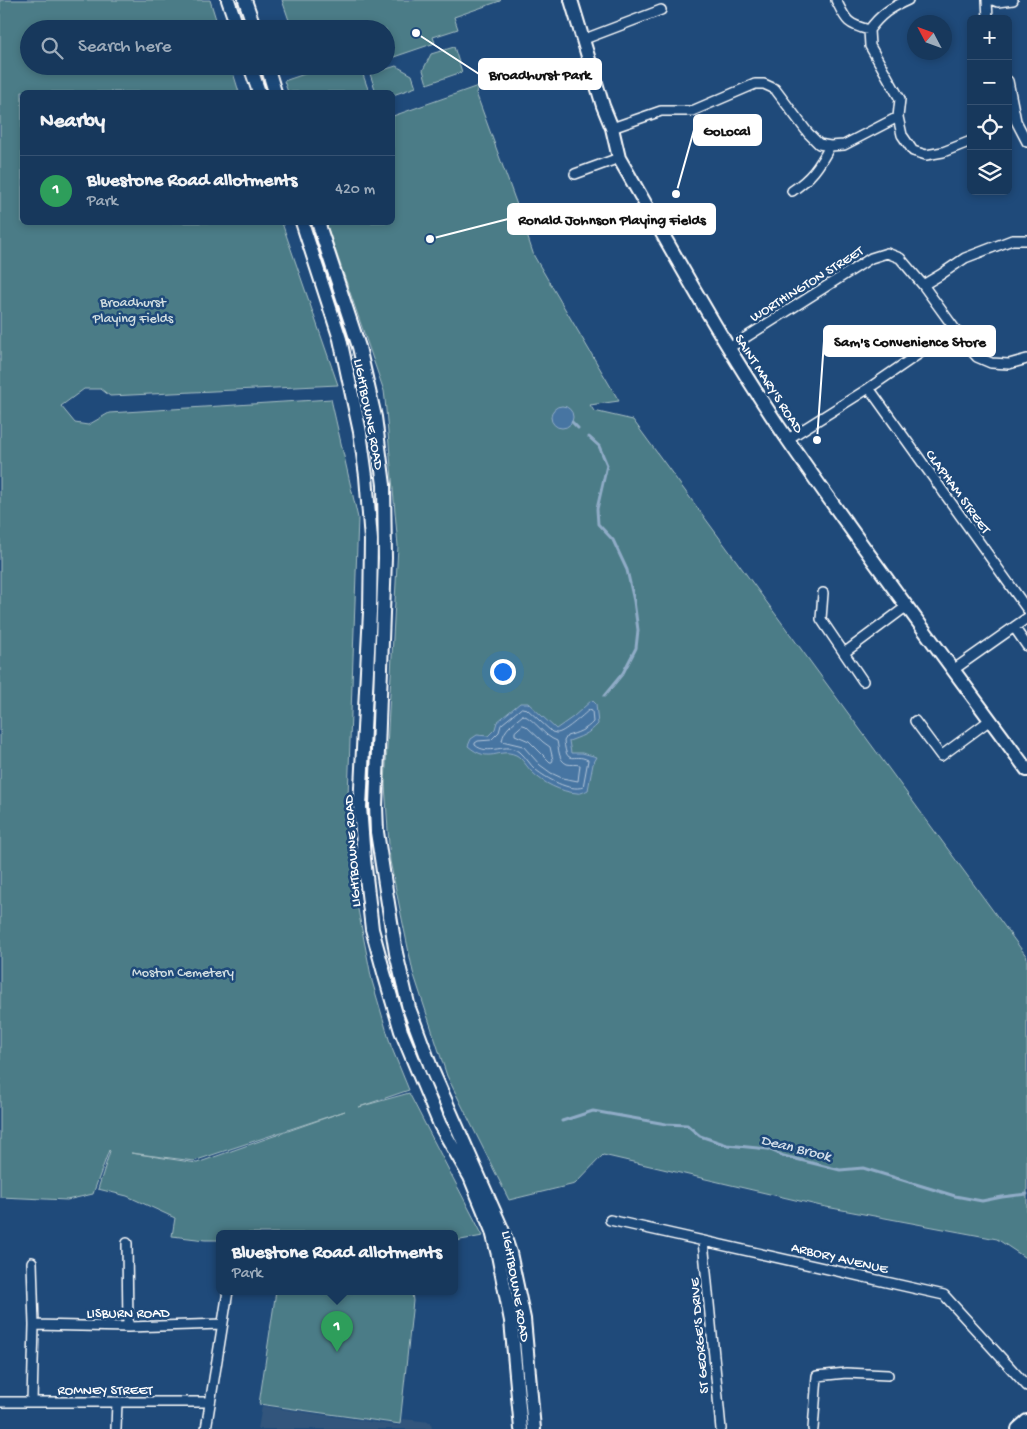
<!DOCTYPE html>
<html lang="en">
<head>
<meta charset="utf-8">
<style>
  :root { --surface:#17385c; --page:#203f62; --text:#f1f3f6; --muted:#9eacbb; --line:#365272; --accent:#8abfa5 }
  body { margin:0; font-family:"Gochi Hand",sans-serif; background:var(--page); color:var(--text) }
  .controls { position:absolute; right:15px; top:15px; display:grid; overflow:hidden; border-radius:8px; box-shadow:0 2px 8px #0003 }
  .controls button { width:45px; height:45px; display:grid; place-items:center; padding:0; border:0; border-bottom:1px solid var(--line); background:var(--surface); color:var(--text); font:25px sans-serif }
  .compass { position:absolute; left:907px; top:15px; width:45px; height:45px; border-radius:50%; background:var(--surface); box-shadow:0 2px 8px #0003; rotate:311deg }
  .you { position:absolute; left:502px; top:671px; width:18px; height:18px; margin:-12px; border:4px solid #fff; border-radius:50%; background:#1a73e8; box-shadow:0 0 0 8px #1a73e833 }
  .badge { display:grid; place-items:center; width:32px; height:32px; border-radius:50%; background:var(--accent); color:#fff; font-size:16px; font-weight:700 }
  .pin { position:absolute; translate:-50% -41px; filter:drop-shadow(0 1px 2px #0008) }
  .pin::after { content:''; position:absolute; top:26px; width:18px; height:15px; background:inherit; clip-path:polygon(0 0,100% 0,50% 100%) }
  .popup { position:absolute; left:216px; top:1230px; width:242px; height:65px; box-sizing:border-box; display:grid; place-content:center; border-radius:8px; background:var(--surface); filter:drop-shadow(0 1px 4px #0005); font-size:16px; white-space:nowrap; color:var(--muted) }
  .popup b { font-size:19px; color:var(--text) }
  .popup::after { content:''; position:absolute; left:50%; top:100%; margin-left:-10px; border:10px solid transparent; border-top-color:var(--surface) }
  .list { margin:0; padding:0; list-style:none }
  h2 { display:flex; justify-content:space-between; align-items:center; height:65px; margin:0; padding:0 20px; font-size:21px }
  h2 small { font-size:16px; font-weight:400; color:var(--muted) }
  .list li { display:grid; grid-template-columns:32px 1fr auto; gap:15px; align-items:center; box-sizing:border-box; height:70px; padding:0 20px; border-top:1px solid var(--line) }
  .list b { display:block; font-size:19px; white-space:nowrap }
  .list p { margin:0; font-size:16px; white-space:nowrap; color:var(--muted) }
  .list em { font-size:16px; font-style:normal; color:var(--muted) }
  .icon { flex:none; width:28px; height:28px; fill:none; stroke:currentColor; stroke-width:2; stroke-linecap:round; stroke-linejoin:round }
  .map { position:relative; flex:none; width:1027px; height:1429px; overflow:hidden }
  .search { position:absolute; background:var(--surface); box-shadow:0 2px 8px #0003; left:20px; top:20px; width:375px; height:55px; display:flex; align-items:center; gap:12px; box-sizing:border-box; padding:0 18px; border-radius:28px; color:var(--muted); font-size:19px }
  .panel { position:absolute; background:var(--surface); box-shadow:0 2px 8px #0003; left:20px; top:90px; width:375px; height:135px; border-radius:8px }
  .map>svg:first-child { display:block }
  .built { fill:#32557c }
  .green { fill:#4c7c87; stroke:#a6bec3; fill-rule:evenodd }
  .water { fill:#4674a2; stroke:#90acc7 }
  .lines { fill:none; stroke-linecap:round; stroke-linejoin:round }
  .shore { stroke:#b5c7da; stroke-width:1 }
  .stream { stroke:#90acc7; stroke-width:3 }
  .street-casing { stroke:#fff; stroke-width:12 }
  .secondary-casing { stroke:#fff; stroke-width:16 }
  .street { stroke:#1f4a7a; stroke-width:9 }
  .secondary { stroke:#1f4a7a; stroke-width:12 }
  .labels { text-anchor:middle; stroke-width:5; stroke-linejoin:round; paint-order:stroke }
  .street-label { font-size:14px; fill:#fff; stroke:#1f4a7a }
  .park-label { font-size:14px; fill:#d2dee1; stroke:#1f4a7a }
  .water-label { font-size:15px; font-style:italic; fill:#d1dce8; stroke:#1f4a7a }
  .leader { fill:none; stroke:#fff; stroke-width:2 }
  .callout-dot { fill:#fff; stroke:#1f4a7a; stroke-width:2 }
  .callout { fill:#fff; stroke:#fff; stroke-width:2 }
  .callout-label { font-size:15px; text-anchor:middle; font-weight:bold; fill:#111 }
</style>
</head>
<body>
<div class="map">
<svg width="1027" height="1429" viewBox="0 0 1027 1429">
  <rect width="100%" height="100%" fill="#1f4a7a"/>
  <filter id="ink" filterUnits="userSpaceOnUse"><feTurbulence type="fractalNoise" baseFrequency=".02" numOctaves="2"/><feDisplacementMap in="SourceGraphic" scale="10" xChannelSelector="R" yChannelSelector="G"/><feConvolveMatrix kernelMatrix="1 2 1 2 8 2 1 2 1" color-interpolation-filters="sRGB"/></filter>
  <g filter="url(#ink)">
    <path class="built" d="M262,1406l138,20 3,-7 28,3 1,7h-174z"/>
    <path class="green" d="M0,0h210l9,29h-190v37h202l8,26h-217v130l260,1 56,162 -228,11 -9,-7h-17l-23,17 14,17 13,2 21,-12 222,-14 27,119 -10,279 7,97 17,87 19,65 18,44 -50,17 50,-14 74,143 -28,5 -1,-8h-234l-1,7h-14l-33,-4 3,-18 -48,-22 -29,-7 12,-38 -1,-1 -16,44 -26,6 -67,-3zM345,1111l-148,52 -66,-10 63,8z
      M282,0h219l-1,1 -46,16 4,12 -25,8 2,6 -47,16 -2,-7v-23h-94z
      M454,47l8,25 -35,12 -4,-14 8,-16z
      M328,66h32l9,26h-81l-4,-11z
      M396,66l16,9 4,12 -23,8 -1,-3h-16l-6,-18z
      M478,86l-2,7 41,112 17,51 85,145 -29,4 4,6 39,9 394,537v302l-30,-20 -176,-33 -218,-51 -28,29 -66,16 -62,-124 -34,-104 -23,-111 -5,-77 13,-238 -13,-147 -1,-8 -58,-168 66,-1 1,-106z
      M276,1291h136l1,10 -13,123 -141,-20z"/>
    <path class="water" d="M551 417a11 11 0 1 1 22 0a11 11 0 1 1-22 0Z
      M592,700l4,4 2,20c-9,10 -18,13 -29,17l2,12h11l15,4 -4,7 -5,26c-4,2 -8,4 -11,3 -16,-1 -34,-10 -45,-21 -5,-5 -10,-14 -16,-17 -18,-8 -26,10 -48,-9l3,-7 6,-4 11,1 7,-7 2,-7 23,-19h8l28,26 17,-12z"/>
    <g class="lines">
      <path class="shore" d="M522,708l5,1 25,23c1,0 3,1 4,1 7,1 27,-18 33,-23l3,1 1,11c-7,8 -16,11 -26,14l-3,5c3,27 9,11 24,19l-5,27c-13,5 -37,-9 -47,-17 -6,-5 -10,-13 -16,-18 -13,-11 -32,5 -45,-7v-2l3,-2 13,-1 8,-8 2,-7z
        M523,715c13,5 20,21 34,26 2,8 1,19 10,23 4,1 9,0 13,1l-2,16 -16,-3 -11,-5 -11,-8 -17,-19 -21,-5c2,-13 12,-18 21,-26z
        M523,725l3,1 17,16 7,5 3,13 -1,2h-2l-21,-21 -14,-6v-3z"/>
      <path class="stream" d="M572,422l6,6
        M589,437l10,9 8,19 -10,44 1,15 15,16 14,30 7,31 4,29 -2,18 -13,25 -19,23
        M562,1121l31,-10 73,13 21,1 13,11 27,9 41,4 16,7 56,14 23,-2 92,28 27,5 20,-4 25,-3"/>
      <defs>
        <path id="street" d="M836,0c10,20 10,24 33,30
          M908,0c-18,8 -27,14 -39,30l1,16 30,53 -2,18 4,18 11,16 13,4 17,-3 28,-11
          M987,0l1,19
          M993,0l5,2 15,-2
          M582,40l79,-30
          M1008,81l8,40 11,21
          M612,128l49,-17h31l63,-27h9l11,5 33,44 11,11 11,2 14,-1 54,-28
          M575,174l44,-16
          M792,191c19,-13 27,-24 38,-45
          M923,285l17,-10 25,-17 47,-18h15
          M729,348l142,-90 16,-5 13,5 23,27 45,62 9,10 14,6 18,1 18,-5
          M869,388l158,221
          M788,439l81,-51 86,-59
          M823,593l-2,26 23,34 63,-47
          M1014,627l13,19
          M844,653l19,28
          M953,670l74,-52
          M915,721l26,35 49,-36
          M610,1220l334,75 83,91
          M703,1241l18,188
          M127,1243l1,84
          M32,1262l2,63 -2,77
          M34,1325l94,2 94,-3
          M0,1402h209
          M116,1429l1,-27
          M206,1429l22,-138
          M813,1429l4,-53 29,-3 42,2"/>
        <path id="secondary" d="M228,0l10,29
          M245,0l10,29
          M571,0l32,106 9,22 7,30c55,95 107,192 169,282 77,112 159,221 239,330
          M250,66l9,26
          M267,66l8,26
          M302,222l38,117 20,93 6,44 5,64 -1,72 -10,195 4,52 8,70 12,44 17,58 39,94 30,52 22,54 6,24 13,66 10,108
          M318,222l41,125 16,70 9,68 1,73 -9,248 1,26 10,65 9,56 13,55 23,62 70,159 8,24 14,66 10,110
          M1018,1429l9,-8"/>
      </defs>
      <use href="#street" class="street-casing"/>
      <use href="#secondary" class="secondary-casing"/>
      <use href="#street" class="street"/>
      <use href="#secondary" class="secondary"/>
    </g>
  </g>
  <g class="labels">
    <g class="street-label">
      <text transform="translate(806 283) rotate(-32)" y="5">WORTHINGTON STREET</text>
      <text transform="translate(770 383) rotate(57)" y="5">SAINT MARY'S ROAD</text>
      <text transform="translate(370 414) rotate(79)" y="5">LIGHTBOWNE ROAD</text>
      <text transform="translate(959 491) rotate(54)" y="5">CLAPHAM STREET</text>
      <text transform="translate(351 851) rotate(-94)" y="5">LIGHTBOWNE ROAD</text>
      <text transform="translate(840 1257) rotate(13)" y="5">ARBORY AVENUE</text>
      <text transform="translate(517 1286) rotate(80)" y="5">LIGHTBOWNE ROAD</text>
      <text x="128" y="1317">LISBURN ROAD</text>
      <text transform="translate(698 1336) rotate(-95)" y="5">ST GEORGE'S DRIVE</text>
      <text x="105" y="1394">ROMNEY STREET</text>
    </g>
    <g class="park-label">
      <text x="133" y="306">Broadhurst<tspan x="133" dy="16">Playing Fields</tspan></text>
      <text x="183" y="976">Moston Cemetery</text>
    </g>
    <g class="water-label">
      <text transform="translate(796 1147) rotate(14)" y="5">Dean Brook</text>
    </g>
  </g>
  <path class="leader" d="M416 33L479 74M676 194L694 130M430 239L508 219M817 440L824 341"/>
  <g class="callout-dot">
    <circle cx="416" cy="33" r="5"/>
    <circle cx="676" cy="194" r="5"/>
    <circle cx="430" cy="239" r="5"/>
    <circle cx="817" cy="440" r="5"/>
  </g>
  <g class="callout">
    <rect x="479" y="59" width="122" height="30" rx="5"/>
    <rect x="694" y="115" width="67" height="30" rx="5"/>
    <rect x="508" y="204" width="207" height="30" rx="5"/>
    <rect x="824" y="326" width="171" height="30" rx="5"/>
  </g>
  <g class="callout-label">
    <text x="540" y="79">Broadhurst Park</text>
    <text x="727" y="135">GoLocal</text>
    <text x="612" y="224">Ronald Johnson Playing Fields</text>
    <text x="910" y="346">Sam's Convenience Store</text>
  </g>
</svg>
<div class="controls">
<button>+</button>
<button>−</button>
<button><svg class="icon" aria-label="locate" viewBox="0 0 24 24"><circle cx="12" cy="12" r="6"/><path d="M12 2v4M12 18v4M2 12h4M18 12h4"/></svg></button>
<button><svg class="icon" aria-label="layers" viewBox="0 0 24 24"><path d="M12 4l9 5-9 5-9-5zM3 14l9 5 9-5"/></svg></button>
</div>
<svg class="compass" viewBox="-18 -18 36 36"><path d="M0-13l5 13h-10z" fill="#e53935"/><path d="M0 13l5-13h-10z" fill="#9eacbb"/></svg>
<div class="you"></div>
<div class="pin badge" style="left:337px;top:1352px;background:#2e9e5b">1</div>
<div class="popup"><b>Bluestone Road allotments</b>Park</div>
<div class="search"><svg class="icon" aria-label="search" viewBox="0 0 24 24"><circle cx="10" cy="10" r="6"/><path d="M15 15l6 6"/></svg>Search here</div>
<section class="panel">
<h2>Nearby<small></small></h2>
<ul class="list">
<li><span class="badge" style="background:#2e9e5b">1</span><div><b>Bluestone Road allotments</b><p>Park</p></div><em>420 m</em></li>
</ul>
</section>
</div>
</body>
</html>
